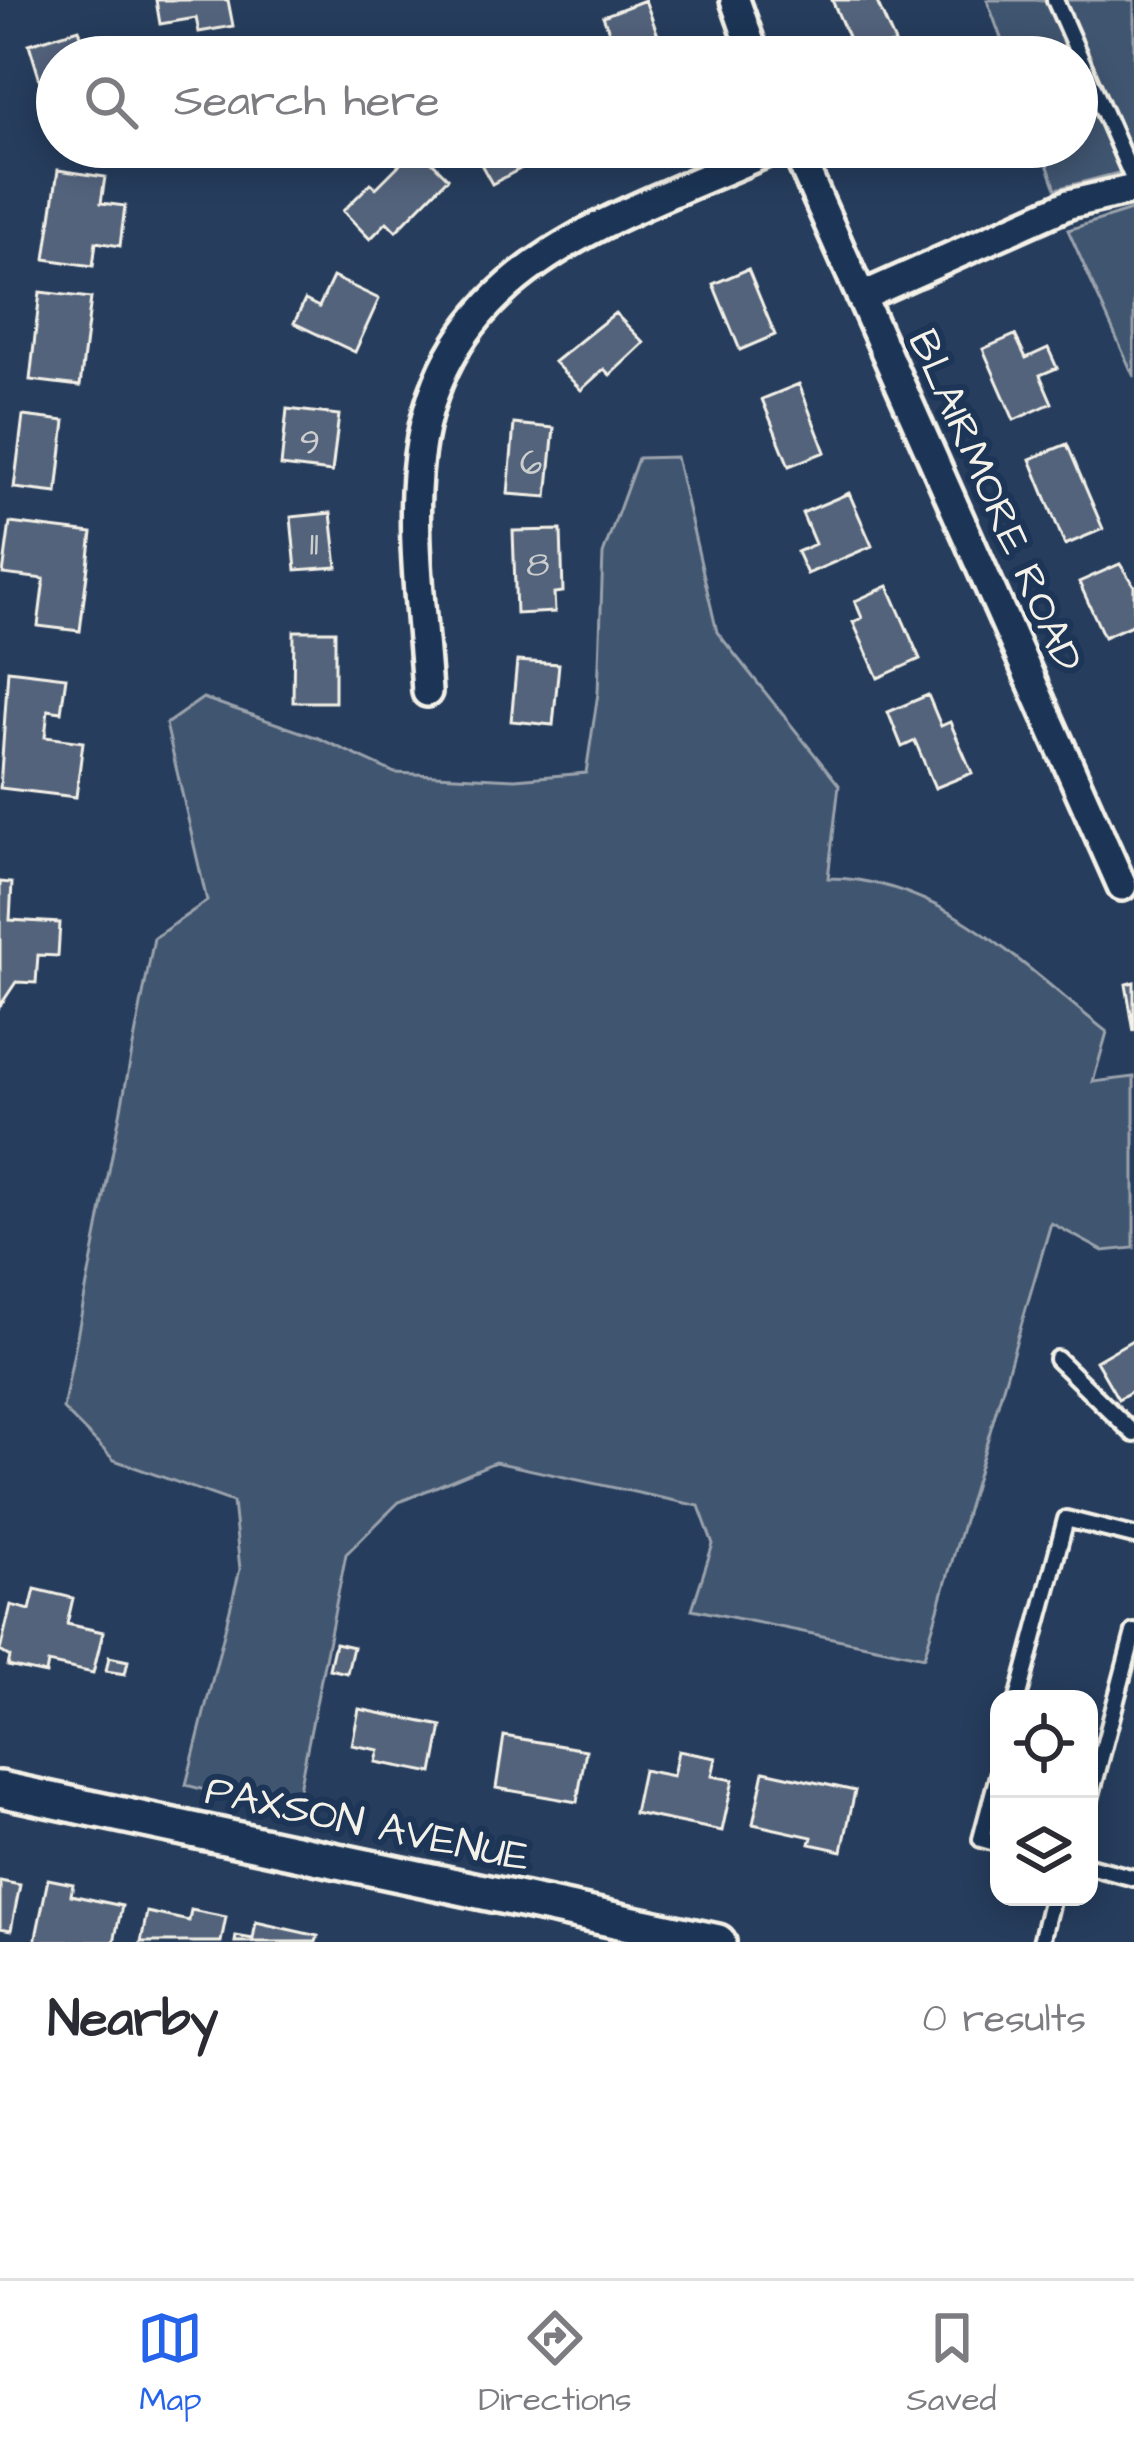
<!DOCTYPE html>
<html lang="en">
<head>
<meta charset="utf-8">
<style>
  :root { --surface:#fff; --page:#f2f2f3; --text:#2b2b33; --muted:#7c7c81; --line:#e1e1e2; --accent:#2563eb }
  body { margin:0; font-family:"Architects Daughter",sans-serif; background:var(--page); color:var(--text) }
  .controls { position:absolute; right:36px; bottom:36px; display:grid; overflow:hidden; border-radius:24px; box-shadow:0 6px 30px #0003 }
  .controls button { width:108px; height:108px; display:grid; place-items:center; padding:0; border:0; border-bottom:3px solid var(--line); background:var(--surface); color:var(--text); font:60px sans-serif }
  .list { margin:0; padding:0; list-style:none }
  h2 { display:flex; justify-content:space-between; align-items:center; height:156px; margin:0; padding:0 48px; font-size:51px }
  h2 small { font-size:39px; font-weight:400; color:var(--muted) }
  .icon { flex:none; width:66px; height:66px; fill:none; stroke:currentColor; stroke-width:2; stroke-linecap:round; stroke-linejoin:round }
  .map { position:relative; flex:none; width:1134px; height:1942px; overflow:hidden }
  .search { position:absolute; background:var(--surface); box-shadow:0 6px 30px #0003; left:36px; right:36px; top:36px; height:132px; display:flex; align-items:center; gap:30px; box-sizing:border-box; padding:0 42px; border-radius:66px; color:var(--muted); font-size:45px }
  .sheet { height:336px; background:var(--surface) }
  nav { display:flex; justify-content:space-around; align-items:center; box-sizing:border-box; height:168px; border-top:3px solid var(--line); background:var(--surface); font-size:33px; color:var(--muted) }
  nav a { display:grid; justify-items:center; gap:6px }
  nav .on { color:var(--accent) }
  .map>svg:first-child { display:block }
  .green { fill:#40546f; stroke:#9aa2ac; stroke-width:3 }
  .building { fill:#52647b; stroke:#f4f1e8; stroke-width:3 }
  .lines { fill:none; stroke-linecap:round; stroke-linejoin:round }
  .service-casing { stroke:#f4f1e8; stroke-width:22 }
  .minor-casing { stroke:#f4f1e8; stroke-width:36 }
  .tertiary-casing { stroke:#f4f1e8; stroke-width:42 }
  .service { stroke:#1d3557; stroke-width:14 }
  .minor { stroke:#1d3557; stroke-width:27 }
  .tertiary { stroke:#1d3557; stroke-width:33 }
  .labels { text-anchor:middle; stroke-width:12; stroke-linejoin:round; paint-order:stroke }
  .number-label { font-size:36px; fill:#cccecd }
  .street-label { font-size:42px; fill:#f4f1e8; stroke:#1d3557 }
</style>
</head>
<body>
<div class="map">
<svg width="1134" height="1942" viewBox="0 0 1134 1942">
  <rect width="100%" height="100%" fill="#263d5d"/>
  <filter id="ink" filterUnits="userSpaceOnUse"><feTurbulence type="fractalNoise" baseFrequency=".00833" numOctaves="2"/><feDisplacementMap in="SourceGraphic" scale="24" xChannelSelector="R" yChannelSelector="G"/><feConvolveMatrix kernelMatrix="1 2 1 2 8 2 1 2 1" color-interpolation-filters="sRGB"/></filter>
  <g filter="url(#ink)">
    <path class="green" d="M987,0h147v169l-78,20 -15,-42h36v-90h-69z
      M1134,209v168l-66,-147z
      M676,457l41,175 122,153 -11,93c113,0 195,88 279,154l-14,50 41,-5v171l-31,3 -52,-28 -127,434 -232,-48 21,-65 -14,-38 -204,-44 -96,40 -53,52 -52,260 -108,-29 54,-216 -7,-67 -119,-42 -51,-51 91,-471 53,-37 -41,-177 37,-26 115,40 77,35 120,6 71,-6 12,-80 5,-139 35,-96z"/>
    <path class="building" d="M156,0h72l5,26 -34,6 -3,-14 -36,6z
      M645,0l21,57h-47l-16,-41z
      M832,0h44l19,43 -38,14z
      M79,29l9,28h-31l-4,66 -24,-79z
      M417,147l31,31 -52,53 -9,-9 -17,17 -27,-28 28,-28 5,5z
      M540,147l4,9 -52,28 -20,-36z
      M895,147h45l1,3 -38,16z
      M58,170l47,7 -4,26 24,3 -5,40 -24,-4 -3,24 -48,-7z
      M748,269l27,66 -35,15 -27,-66z
      M333,277l46,22 -24,53 -61,-29 11,-23 14,7z
      M40,292l51,6 -11,88 -50,-6z
      M615,313l29,30 -34,32 -6,-6 -23,21 -27,-28z
      M1015,335l11,23 22,-10 9,20 -17,7 12,28 -38,17 -31,-71z
      M799,384l26,68 -36,14 -27,-67z
      M287,409l52,6 -7,57 -51,-6z
      M23,416l42,5 -8,72 -43,-5z
      M514,424l40,4 -7,69 -39,-3z
      M1067,444l36,85 -38,16 -35,-86z
      M849,493l23,53 -65,28 -10,-22 18,-8 -13,-31z
      M331,513l6,54 -41,3 -5,-53z
      M10,523l82,10 -12,98 -42,-5 6,-47 -41,-5z
      M561,530l2,62 -9,1 1,19 -39,2 -3,-83z
      M1120,564l14,22v38l-30,13 -25,-55z
      M888,586l32,73 -42,19 -25,-56 9,-4 -7,-17z
      M294,631h41v71h-42z
      M517,661l42,3 -6,61 -42,-4z
      M8,670l58,7 -5,35 -13,-2 -3,27 38,5 -7,55 -76,-9z
      M928,695l13,31 9,-4 22,51 -37,15 -20,-47 -13,6 -14,-35z
      M0,882l12,1 -2,37 50,3 -2,33 -20,-1 -2,28 -20,-1 -16,24z
      M1134,982v50l-8,-48z
      M1134,1339v51l-16,9 -22,-38z
      M35,1589l38,9 -6,26 36,8 -10,41 -45,-10 -2,11 -38,-8 2,-9 -10,-6 11,-46 19,5z
      M335,1643l18,4 -6,26 -18,-4z
      M109,1657l19,4 -3,13 -19,-3z
      M359,1709l83,17 -9,47 -57,-11 3,-12 -27,-5z
      M504,1736l82,14 -9,52 -81,-14z
      M678,1751l38,7 -4,18 21,4 -11,51 -88,-18 9,-43 30,6z
      M764,1771l91,20 -13,60 -32,-7 2,-7 -59,-13z
      M48,1879l25,5 -2,11 51,11 -8,36h-79z
      M0,1881l20,4 -9,45 -11,-2z
      M191,1910l35,7 -5,25h-80l6,-30 42,9z
      M256,1922l62,14 -2,6h-81l1,-6 17,3z"/>
    <g class="lines">
      <defs>
        <path id="service" d="M1055,0l79,181
          M1057,1359l77,75
          M1018,1699l48,-180 68,17
          M999,1771l-18,68 18,5
          M1089,1803l45,-171
          M1089,1866l45,12
          M1041,1942l11,-45"/>
        <path id="minor" d="M735,0l20,57
          M795,147l327,739
          M861,297l208,-93 65,-15
          M427,692c-4,-66 -14,-135 -11,-201 9,-225 189,-266 362,-344"/>
        <path id="tertiary" d="M0,1789l718,153"/>
      </defs>
      <use href="#service" class="service-casing"/>
      <use href="#minor" class="minor-casing"/>
      <use href="#tertiary" class="tertiary-casing"/>
      <use href="#service" class="service"/>
      <use href="#minor" class="minor"/>
      <use href="#tertiary" class="tertiary"/>
    </g>
  </g>
  <g class="labels">
    <g class="number-label">
      <text x="310" y="453">9</text>
      <text x="531" y="474">6</text>
      <text x="314" y="555">11</text>
      <text x="538" y="575">8</text>
    </g>
    <g class="street-label">
      <text transform="translate(997 500) rotate(66)" y="15">BLAIRMORE ROAD</text>
      <text transform="translate(368 1822) rotate(12)" y="15">PAXSON AVENUE</text>
    </g>
  </g>
</svg>
<div class="controls">
<button><svg class="icon" aria-label="locate" viewBox="0 0 24 24"><circle cx="12" cy="12" r="6"/><path d="M12 2v4M12 18v4M2 12h4M18 12h4"/></svg></button>
<button><svg class="icon" aria-label="layers" viewBox="0 0 24 24"><path d="M12 4l9 5-9 5-9-5zM3 14l9 5 9-5"/></svg></button>
</div>
<div class="search"><svg class="icon" aria-label="search" viewBox="0 0 24 24"><circle cx="10" cy="10" r="6"/><path d="M15 15l6 6"/></svg>Search here</div>
</div>
<section class="sheet">
<h2>Nearby<small>0 results</small></h2>
<ul class="list">
</ul>
</section>
<nav>
<a class="on"><svg class="icon" aria-label="map" viewBox="0 0 24 24"><path d="M3 6l6-2 6 2 6-2v14l-6 2-6-2-6 2zM9 4v14M15 6v14"/></svg>Map</a>
<a><svg class="icon" aria-label="directions" viewBox="0 0 24 24"><path d="M12 3l9 9-9 9-9-9zM9 14v-3h6M13 9l2 2-2 2"/></svg>Directions</a>
<a><svg class="icon" aria-label="saved" viewBox="0 0 24 24"><path d="M7 4h10v16l-5-4-5 4z"/></svg>Saved</a>
</nav>
</body>
</html>
